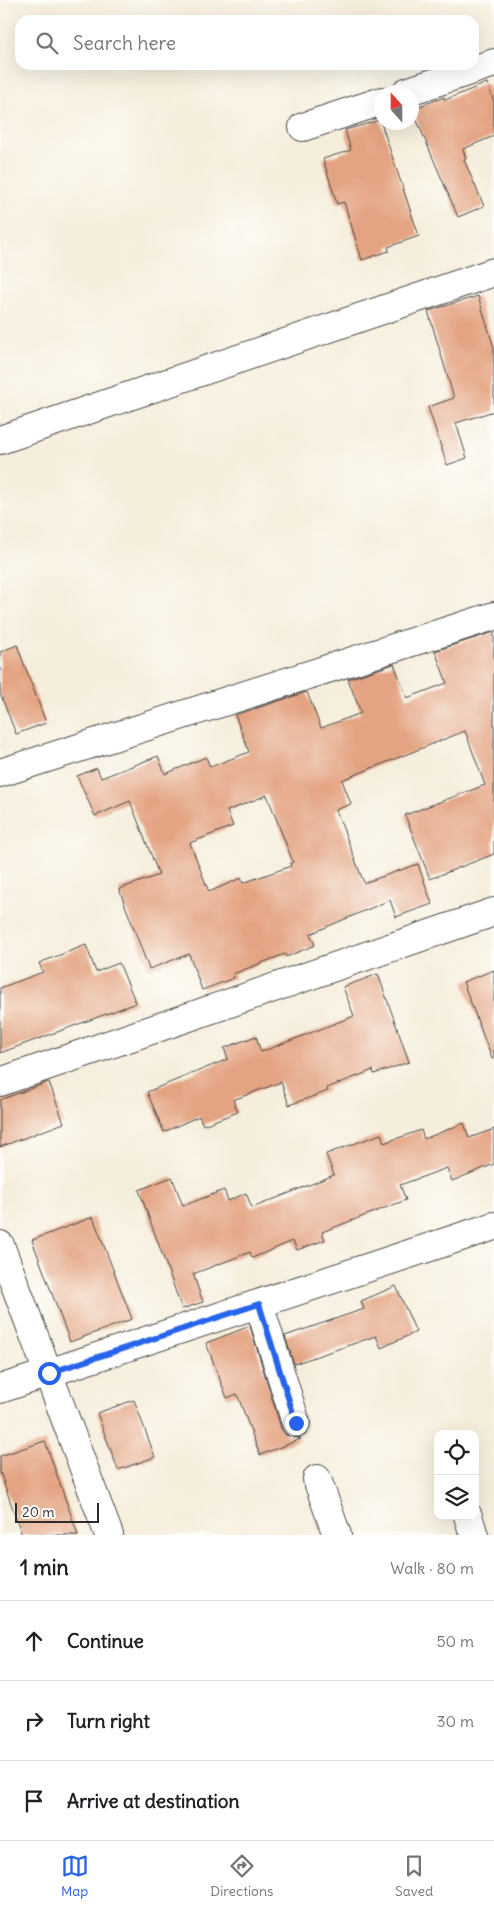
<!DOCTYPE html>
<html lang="en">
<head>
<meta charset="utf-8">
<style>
  :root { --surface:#fff; --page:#f2f2f2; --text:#202124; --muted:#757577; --line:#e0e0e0; --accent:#2563eb }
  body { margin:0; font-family:Delius,sans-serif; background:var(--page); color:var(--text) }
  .controls { position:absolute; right:15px; bottom:15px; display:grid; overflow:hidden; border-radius:10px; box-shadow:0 5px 20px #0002 }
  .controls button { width:45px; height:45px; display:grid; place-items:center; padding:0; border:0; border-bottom:1px solid var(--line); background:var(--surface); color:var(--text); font:25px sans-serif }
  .compass { position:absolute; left:374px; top:85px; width:45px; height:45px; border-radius:50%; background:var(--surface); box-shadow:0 5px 20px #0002; rotate:339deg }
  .scale { position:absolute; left:15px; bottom:12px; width:84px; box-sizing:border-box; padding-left:5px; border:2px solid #2b2b2b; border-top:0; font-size:14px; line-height:18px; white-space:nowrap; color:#2b2b2b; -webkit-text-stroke:4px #fdfcf7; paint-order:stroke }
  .stop { position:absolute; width:15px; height:15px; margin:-11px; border:4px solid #2563eb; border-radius:50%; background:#fff }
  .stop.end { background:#2563eb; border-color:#fff; box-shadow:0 1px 5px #0008 }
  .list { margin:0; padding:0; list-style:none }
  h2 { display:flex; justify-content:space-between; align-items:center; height:65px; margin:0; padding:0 20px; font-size:21px }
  h2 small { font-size:16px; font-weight:400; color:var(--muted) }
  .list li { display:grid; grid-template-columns:32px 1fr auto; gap:15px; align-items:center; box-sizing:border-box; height:80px; padding:0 20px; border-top:1px solid var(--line) }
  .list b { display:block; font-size:19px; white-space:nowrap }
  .list em { font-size:16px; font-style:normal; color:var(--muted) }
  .icon { flex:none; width:28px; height:28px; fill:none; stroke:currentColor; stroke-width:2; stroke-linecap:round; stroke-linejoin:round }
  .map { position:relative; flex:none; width:494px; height:1535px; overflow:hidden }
  .search { position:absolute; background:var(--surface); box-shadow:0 5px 20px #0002; left:15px; right:15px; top:15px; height:55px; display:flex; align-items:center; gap:12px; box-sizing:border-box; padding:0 18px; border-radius:15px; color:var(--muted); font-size:19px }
  .sheet { height:305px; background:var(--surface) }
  nav { display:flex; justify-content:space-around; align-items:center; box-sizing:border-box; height:70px; border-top:1px solid var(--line); background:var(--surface); font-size:14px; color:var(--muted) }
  nav a { display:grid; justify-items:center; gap:2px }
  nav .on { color:var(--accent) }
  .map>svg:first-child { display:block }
  .building { fill:#e4a483; fill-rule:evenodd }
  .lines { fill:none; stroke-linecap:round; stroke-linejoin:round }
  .minor-casing { stroke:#494846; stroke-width:30 }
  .minor { stroke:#fff; stroke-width:28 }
  .route { stroke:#2563eb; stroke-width:6 }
</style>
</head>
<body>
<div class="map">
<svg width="494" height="1535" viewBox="0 0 494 1535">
  <rect width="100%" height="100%" fill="#fdfcf7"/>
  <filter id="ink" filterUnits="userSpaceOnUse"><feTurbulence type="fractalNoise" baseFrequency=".02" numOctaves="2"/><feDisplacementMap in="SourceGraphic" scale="10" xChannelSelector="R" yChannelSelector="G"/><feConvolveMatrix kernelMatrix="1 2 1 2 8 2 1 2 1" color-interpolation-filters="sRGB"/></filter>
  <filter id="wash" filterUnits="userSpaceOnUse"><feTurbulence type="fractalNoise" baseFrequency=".0096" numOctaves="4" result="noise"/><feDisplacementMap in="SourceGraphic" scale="20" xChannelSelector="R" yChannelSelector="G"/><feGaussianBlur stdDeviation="1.12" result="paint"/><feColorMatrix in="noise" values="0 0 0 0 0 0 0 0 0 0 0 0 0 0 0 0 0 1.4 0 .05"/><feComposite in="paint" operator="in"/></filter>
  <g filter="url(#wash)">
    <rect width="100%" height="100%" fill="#f6eedc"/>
    <g id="blocks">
      <path class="building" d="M487,83l7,19v34l-31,13 3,10 -2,1 20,46 -26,11 -46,-108 32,-12 1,3z
        M380,120l39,116 -31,11 1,4 -27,9 -18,-58 -7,2 -14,-45 28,-9 -6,-20z
        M478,296l16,52v63l-38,12 11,35 -20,7 -19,-58 26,-9 -26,-87z
        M494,632v222l-64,25 -25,-64 80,-30 -20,-54 -123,49 9,24 -15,6 28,73 54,-19 14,40 -36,13 -6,-17 -80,34 5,11 -29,12 -1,-3 -52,20 1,4 -32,12 -13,-36 -40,15 -30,-80 40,-14 -29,-74 -35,15 -18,-40 20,-8 4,10 57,-22 7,18 41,-17 4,10 39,-15 -14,-37 72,-23 14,36 40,-15 -13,-34 46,-15 13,34 40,-15 -12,-32zM267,795l26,67 -3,1 1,3 -48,17 -2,-5 -32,14 -19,-49 43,-17 -6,-15z
        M17,645l29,78 -30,11 -16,-41v-41z
        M86,945l10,27 23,-9 17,40 -136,50v-65l43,-16 -4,-9z
        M494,970v88l-2,1 -29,-77z
        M378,974l31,88 -35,12 -1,-4 -46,18 1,3 -39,14 -8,-23 -48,18 5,12 -35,13 -4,-9 -35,16 -17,-40 81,-33 -4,-11 32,-12 5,16 93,-36 -11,-29z
        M49,1082l15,41 -64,24v-47z
        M464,1123l5,15 25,-9v35l-42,17 -5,-13 -47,17 6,15 -84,32 3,8 -28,10 -4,-9 -41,17 -2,-6 -57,22 10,28 -21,7 -43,-119 33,-13 11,29 41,-16 4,11 18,-8 6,15 82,-33 -8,-21 55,-20 3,9 37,-13 3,9z
        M93,1217l39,102 -62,23 -38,-102z
        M396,1286l20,46 -35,16 -5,-12 -82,28 -9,-28 79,-27 -3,-8z
        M250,1326l31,102 5,7 15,4 -41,16 -23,-61 -10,4 -21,-55z
        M134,1400l21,57 -37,13 -21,-57z
        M45,1441l33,94h-56l-22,-63v-16z"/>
    </g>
  </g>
  <g filter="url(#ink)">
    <use href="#blocks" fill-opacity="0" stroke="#494846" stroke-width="1"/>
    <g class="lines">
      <defs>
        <path id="minor" d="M406,92l88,-29
          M303,127l79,-26
          M0,440l494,-168
          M0,773l494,-157
          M0,1082l494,-170
          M0,1245l109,290
          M259,1304l37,119
          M0,1389l494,-163
          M317,1479l20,56
          M468,1516l6,19"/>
      </defs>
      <use href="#minor" class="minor-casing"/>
      <use href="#minor" class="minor"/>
    </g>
  </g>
  <g class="lines" filter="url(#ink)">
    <path class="route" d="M49,1373l210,-69 37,119"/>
  </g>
</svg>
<div class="controls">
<button><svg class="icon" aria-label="locate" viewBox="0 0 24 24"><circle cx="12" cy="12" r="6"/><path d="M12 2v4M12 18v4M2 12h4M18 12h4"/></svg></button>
<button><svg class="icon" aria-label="layers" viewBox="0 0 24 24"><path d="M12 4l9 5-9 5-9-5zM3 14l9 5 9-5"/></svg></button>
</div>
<svg class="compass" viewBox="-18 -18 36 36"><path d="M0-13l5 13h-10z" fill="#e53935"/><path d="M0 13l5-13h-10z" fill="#757577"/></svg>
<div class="scale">20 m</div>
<div class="stop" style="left:49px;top:1373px"></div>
<div class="stop end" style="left:296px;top:1423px"></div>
<div class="search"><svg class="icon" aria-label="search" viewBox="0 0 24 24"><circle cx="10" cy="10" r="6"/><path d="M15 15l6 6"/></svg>Search here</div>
</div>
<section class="sheet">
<h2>1 min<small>Walk · 80 m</small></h2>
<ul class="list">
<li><svg class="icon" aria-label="ahead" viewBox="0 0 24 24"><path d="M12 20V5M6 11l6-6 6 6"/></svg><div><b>Continue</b></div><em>50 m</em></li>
<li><svg class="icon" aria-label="right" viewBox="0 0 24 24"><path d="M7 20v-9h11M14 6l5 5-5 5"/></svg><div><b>Turn right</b></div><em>30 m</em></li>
<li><svg class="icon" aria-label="arrive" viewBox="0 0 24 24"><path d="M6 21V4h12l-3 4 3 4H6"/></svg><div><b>Arrive at destination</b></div></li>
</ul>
</section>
<nav>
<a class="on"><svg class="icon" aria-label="map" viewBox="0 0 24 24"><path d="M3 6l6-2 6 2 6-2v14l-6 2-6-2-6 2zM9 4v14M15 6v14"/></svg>Map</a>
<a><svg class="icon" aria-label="directions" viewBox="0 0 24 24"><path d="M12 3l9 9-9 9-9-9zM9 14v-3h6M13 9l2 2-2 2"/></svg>Directions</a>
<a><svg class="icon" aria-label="saved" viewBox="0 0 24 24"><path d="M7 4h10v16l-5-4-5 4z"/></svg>Saved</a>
</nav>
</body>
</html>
